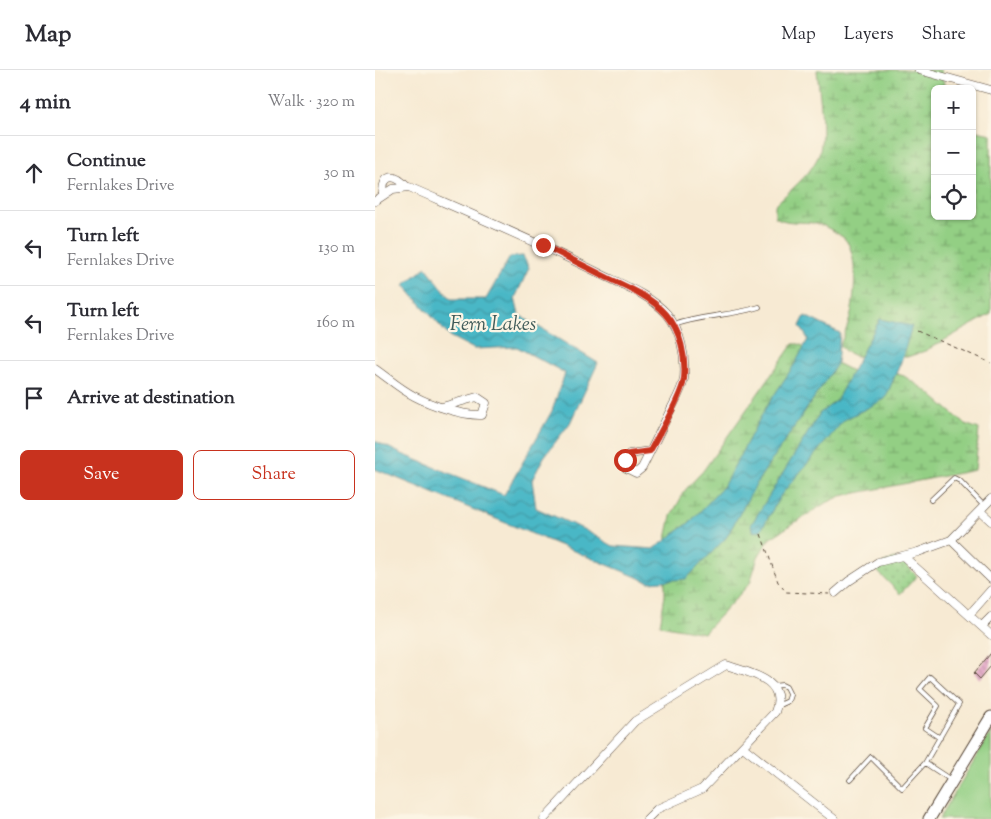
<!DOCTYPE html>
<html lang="en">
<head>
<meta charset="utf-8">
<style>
  :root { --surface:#fff; --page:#f2f2f3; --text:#2b2b33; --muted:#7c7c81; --line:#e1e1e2; --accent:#c8321e }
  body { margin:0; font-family:"Sorts Mill Goudy",serif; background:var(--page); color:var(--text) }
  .controls { position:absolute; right:15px; top:15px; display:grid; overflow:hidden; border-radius:8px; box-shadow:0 1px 4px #0004 }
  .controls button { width:45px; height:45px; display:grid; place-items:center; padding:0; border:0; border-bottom:1px solid var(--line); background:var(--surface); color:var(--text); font:25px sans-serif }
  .stop { position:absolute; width:15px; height:15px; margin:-11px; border:4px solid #c8321e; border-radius:50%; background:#fff }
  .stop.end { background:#c8321e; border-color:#fff; box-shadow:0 1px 5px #0008 }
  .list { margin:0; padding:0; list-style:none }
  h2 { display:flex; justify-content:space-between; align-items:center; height:65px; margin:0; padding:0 20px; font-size:21px }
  h2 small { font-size:16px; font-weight:400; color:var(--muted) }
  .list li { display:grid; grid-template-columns:32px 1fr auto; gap:15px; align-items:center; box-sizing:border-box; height:75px; padding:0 20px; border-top:1px solid var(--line) }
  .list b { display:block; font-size:19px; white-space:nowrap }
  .list p { margin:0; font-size:16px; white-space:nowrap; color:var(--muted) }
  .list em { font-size:16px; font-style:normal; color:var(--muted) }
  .actions { display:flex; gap:10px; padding:15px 20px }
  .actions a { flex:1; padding:11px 0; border:1px solid var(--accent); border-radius:8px; text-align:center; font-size:18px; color:var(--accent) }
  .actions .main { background:var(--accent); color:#fff }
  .icon { flex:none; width:28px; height:28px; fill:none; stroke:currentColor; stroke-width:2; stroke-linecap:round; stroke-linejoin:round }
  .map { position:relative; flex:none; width:616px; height:749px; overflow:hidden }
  header { display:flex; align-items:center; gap:30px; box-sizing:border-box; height:70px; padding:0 25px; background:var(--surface); border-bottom:1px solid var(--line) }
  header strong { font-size:24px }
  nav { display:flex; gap:28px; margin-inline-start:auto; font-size:18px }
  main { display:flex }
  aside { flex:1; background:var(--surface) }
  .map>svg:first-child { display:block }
  .grass { fill:#93cf84; stroke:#677c51 }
  .wetland { fill:url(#wetland-marsh); stroke:#677c51 }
  .park { fill:url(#park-dots); stroke:#677c51 }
  .water { fill:url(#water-waves); stroke:#427072 }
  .building { fill:url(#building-back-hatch) }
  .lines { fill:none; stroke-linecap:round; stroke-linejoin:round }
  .lane-casing { stroke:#574739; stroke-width:5.5 }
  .street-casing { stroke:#574739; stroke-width:9 }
  .secondary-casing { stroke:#574739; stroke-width:13 }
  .path { stroke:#574739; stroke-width:1; stroke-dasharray:4 4; stroke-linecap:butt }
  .lane { stroke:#fff; stroke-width:4 }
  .street { stroke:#fff; stroke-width:8 }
  .secondary { stroke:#fff; stroke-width:11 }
  .route { stroke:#c8321e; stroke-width:6 }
  .labels { text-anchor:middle; stroke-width:4.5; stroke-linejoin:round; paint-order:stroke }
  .water-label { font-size:20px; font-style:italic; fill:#405b59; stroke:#fcf5e5 }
</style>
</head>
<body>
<header>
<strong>Map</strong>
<nav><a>Map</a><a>Layers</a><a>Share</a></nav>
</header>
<main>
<aside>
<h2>4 min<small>Walk · 320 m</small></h2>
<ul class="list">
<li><svg class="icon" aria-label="ahead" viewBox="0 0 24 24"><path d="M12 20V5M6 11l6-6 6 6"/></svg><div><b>Continue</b><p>Fernlakes Drive</p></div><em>30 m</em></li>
<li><svg class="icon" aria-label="left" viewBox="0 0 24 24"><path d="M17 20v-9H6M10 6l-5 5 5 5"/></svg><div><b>Turn left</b><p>Fernlakes Drive</p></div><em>130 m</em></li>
<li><svg class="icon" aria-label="left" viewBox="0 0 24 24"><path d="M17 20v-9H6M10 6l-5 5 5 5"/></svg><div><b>Turn left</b><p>Fernlakes Drive</p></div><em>160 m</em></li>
<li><svg class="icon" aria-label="arrive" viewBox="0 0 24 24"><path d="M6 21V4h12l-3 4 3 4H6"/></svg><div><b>Arrive at destination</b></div></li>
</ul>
<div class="actions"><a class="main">Save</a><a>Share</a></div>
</aside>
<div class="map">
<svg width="616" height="749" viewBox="0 0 616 749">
  <defs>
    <pattern id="wetland-marsh" width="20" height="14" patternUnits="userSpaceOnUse" patternTransform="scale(1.25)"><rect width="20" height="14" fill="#93cf84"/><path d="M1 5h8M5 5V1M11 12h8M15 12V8" fill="none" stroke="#79a86b"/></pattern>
    <pattern id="park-dots" width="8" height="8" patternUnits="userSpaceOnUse" patternTransform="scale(1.25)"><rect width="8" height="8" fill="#93cf84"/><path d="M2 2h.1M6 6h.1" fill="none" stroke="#79a86b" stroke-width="1.8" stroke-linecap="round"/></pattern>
    <pattern id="water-waves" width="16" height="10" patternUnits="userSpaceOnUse" patternTransform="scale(1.25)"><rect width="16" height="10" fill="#4ab7c6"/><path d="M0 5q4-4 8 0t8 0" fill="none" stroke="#3f95a0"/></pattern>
    <pattern id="building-back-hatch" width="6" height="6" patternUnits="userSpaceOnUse" patternTransform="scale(1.25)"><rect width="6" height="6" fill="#e09ec3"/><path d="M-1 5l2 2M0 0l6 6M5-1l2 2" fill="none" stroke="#b7819e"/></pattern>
  </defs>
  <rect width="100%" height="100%" fill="#fcf5e5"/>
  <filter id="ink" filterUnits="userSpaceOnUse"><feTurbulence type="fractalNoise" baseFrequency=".02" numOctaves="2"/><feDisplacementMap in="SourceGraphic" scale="10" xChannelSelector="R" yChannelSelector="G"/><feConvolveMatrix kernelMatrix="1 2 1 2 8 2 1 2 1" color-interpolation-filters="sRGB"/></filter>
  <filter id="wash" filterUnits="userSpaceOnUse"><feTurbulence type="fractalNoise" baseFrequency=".0096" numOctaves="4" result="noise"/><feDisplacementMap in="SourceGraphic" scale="20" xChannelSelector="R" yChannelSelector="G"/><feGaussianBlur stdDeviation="1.12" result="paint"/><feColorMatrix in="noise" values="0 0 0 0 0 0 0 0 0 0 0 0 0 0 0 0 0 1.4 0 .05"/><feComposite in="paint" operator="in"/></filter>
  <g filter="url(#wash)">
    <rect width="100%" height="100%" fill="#f7ead3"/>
    <path class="grass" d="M616,662v87h-52z"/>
    <path class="wetland" d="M442,0h124l4,19h-10v127h37v-86l19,4v180l-66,37 -18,6 -52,-1 -10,-5 -5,-5c4,-12 10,-24 12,-37 3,-18 6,-57 -8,-71 -5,-4 -14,-9 -20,-12 -15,-7 -34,0 -49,-9v-12c14,-14 33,-28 42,-46 10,-20 2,-67 0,-89z
      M418,274h6l55,28 32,-1 18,5 24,16 37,32 14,5 -4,41 -134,26 -17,8 -55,35 -11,18 -8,26 -46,50 -44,-8 5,-30v-52l6,-27 15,-27 17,-18z"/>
    <path class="park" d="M519,488l8,3 15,15 -17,18 -26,-26z"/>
    <path class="water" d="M148,186l6,12 -14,30 4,17 79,48 -28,60 -26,34 -12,23 4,28 47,21 30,17 41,3 36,-27 33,-35 42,-78 31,-47 12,-23 -8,-13 5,-10 35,17 -3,31 -78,115 -33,59 -40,41 -37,3 -274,-113v-28l27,13 102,41 48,-84 13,-38 -48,-26 -43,2 -25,-13 -45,-51 22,-18 25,32h35l24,-42z
      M505,249l32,7 -11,36 -16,37 -41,21 -63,75 -20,35 -7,2 -3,-7 69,-112 16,-12z"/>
    <g id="blocks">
      <path class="building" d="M616,583v13l-11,13 -6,-6z"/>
    </g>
  </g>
  <g filter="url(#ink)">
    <use href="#blocks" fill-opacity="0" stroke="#574739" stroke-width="1"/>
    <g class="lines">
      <defs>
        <path id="lane" d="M299,255c28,-10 57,-9 85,-18
          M556,430l23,-22 6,3 24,25
          M398,616l9,-1 4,2 4,8 -2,6 -11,5
          M550,693l34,-59 -29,-27 -10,12 18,17 -13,22 15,10
          M475,710l21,-23 31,31 23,-25 26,17"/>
        <path id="street" d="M544,0l72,20
          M8,124c0,-22 12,-20 24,-7
          M0,131l18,-12 16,-2c64,28 128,55 190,86 22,11 51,22 68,41 14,17 19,42 17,65 -2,11 -10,24 -15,34 -9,19 -18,37 -27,55l-6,5 -10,-5 -1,-8 4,-6 21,-3
          M0,299c13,9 25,20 39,27 17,9 49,20 68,19l4,-12 -9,-6 -35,10
          M605,441l11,10
          M576,470l40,39
          M528,486l88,79
          M460,523l14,-12 29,-19 40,-10 33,-12 40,-41
          M594,545l22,-25
          M607,556l9,-9
          M368,677l91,72
          M169,749l91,-98 91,-56c23,8 62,14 49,47l-73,77 -45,20 -10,10"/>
        <path id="secondary" d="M554,749l62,-102"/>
      </defs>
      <use href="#lane" class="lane-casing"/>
      <use href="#street" class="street-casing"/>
      <use href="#secondary" class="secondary-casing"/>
      <path class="path" d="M542,261l74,32
        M386,464l17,48 8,10 43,2"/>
      <use href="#lane" class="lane"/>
      <use href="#street" class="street"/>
      <use href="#secondary" class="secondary"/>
    </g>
  </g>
  <g class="lines" filter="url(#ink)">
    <path class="route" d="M168,175c22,11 43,22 65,33 20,9 43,19 58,36 15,17 20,43 18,65 -2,17 -25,55 -34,72l-21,3 -4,6"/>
  </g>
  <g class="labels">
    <g class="water-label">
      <text x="118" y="260">Fern Lakes</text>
    </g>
  </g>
</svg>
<div class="controls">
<button>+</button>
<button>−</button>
<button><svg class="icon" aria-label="locate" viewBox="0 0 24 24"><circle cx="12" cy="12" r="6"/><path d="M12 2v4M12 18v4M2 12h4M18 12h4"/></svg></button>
</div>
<div class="stop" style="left:250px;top:390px"></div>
<div class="stop end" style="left:168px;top:175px"></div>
</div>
</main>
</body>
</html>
